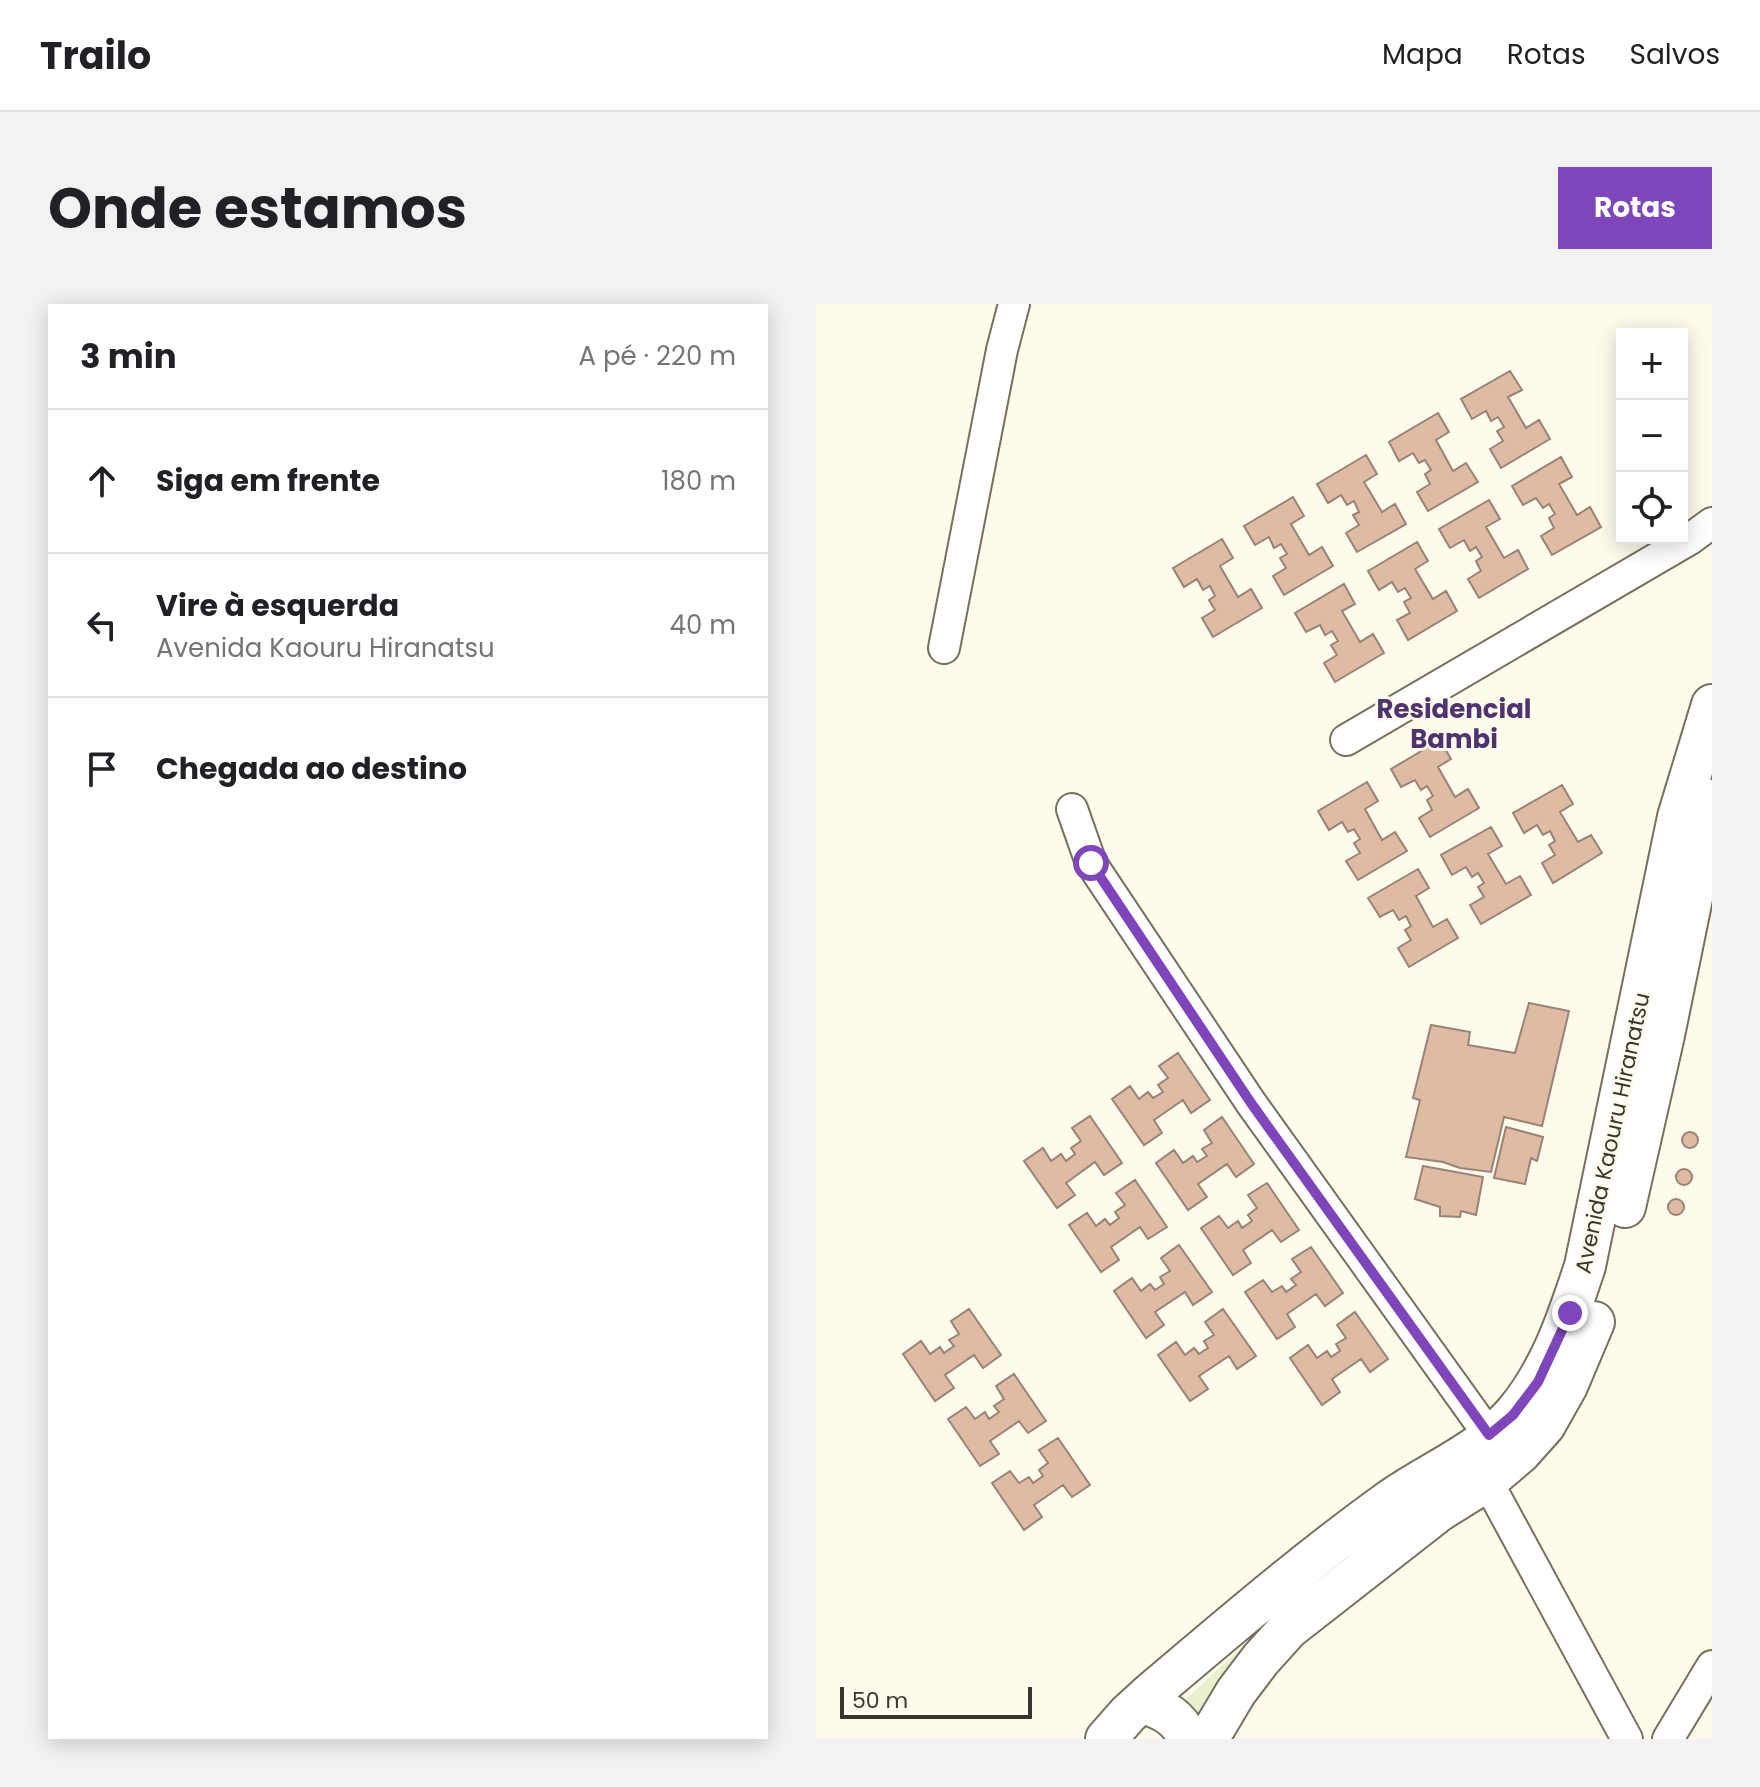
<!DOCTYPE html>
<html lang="pt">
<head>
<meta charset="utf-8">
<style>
  :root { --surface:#fff; --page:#f2f2f2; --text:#202124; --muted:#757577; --line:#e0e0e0; --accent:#7f45bb }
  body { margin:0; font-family:Poppins,sans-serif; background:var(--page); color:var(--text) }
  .controls { position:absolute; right:24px; top:24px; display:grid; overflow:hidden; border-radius:0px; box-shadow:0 4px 20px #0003 }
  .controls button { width:72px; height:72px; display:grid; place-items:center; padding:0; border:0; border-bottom:2px solid var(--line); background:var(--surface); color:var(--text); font:40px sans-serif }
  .scale { position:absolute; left:24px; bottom:20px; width:192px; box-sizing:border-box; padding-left:8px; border:4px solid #38362d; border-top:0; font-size:22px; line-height:28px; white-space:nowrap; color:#38362d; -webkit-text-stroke:6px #fefaec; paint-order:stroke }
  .stop { position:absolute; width:24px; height:24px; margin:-18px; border:6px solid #7f45bb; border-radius:50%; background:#fff }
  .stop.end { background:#7f45bb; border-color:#fff; box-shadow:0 2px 8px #0008 }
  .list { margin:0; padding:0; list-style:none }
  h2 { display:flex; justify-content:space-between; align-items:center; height:104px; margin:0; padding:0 32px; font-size:34px }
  h2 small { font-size:26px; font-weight:400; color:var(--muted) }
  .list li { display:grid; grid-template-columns:52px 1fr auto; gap:24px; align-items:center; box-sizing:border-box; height:144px; padding:0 32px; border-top:2px solid var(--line) }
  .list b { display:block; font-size:30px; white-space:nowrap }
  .list p { margin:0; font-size:26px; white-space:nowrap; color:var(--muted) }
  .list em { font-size:26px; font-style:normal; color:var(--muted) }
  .icon { flex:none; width:44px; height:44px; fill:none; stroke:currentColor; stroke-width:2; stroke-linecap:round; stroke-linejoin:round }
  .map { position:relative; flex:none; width:896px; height:1435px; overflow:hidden; border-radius:0px }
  header { display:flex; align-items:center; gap:48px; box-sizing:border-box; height:112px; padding:0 40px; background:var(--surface); border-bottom:2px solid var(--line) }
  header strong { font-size:38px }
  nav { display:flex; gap:44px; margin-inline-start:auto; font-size:28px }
  .intro { display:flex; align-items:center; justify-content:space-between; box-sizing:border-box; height:192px; padding:0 48px }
  h1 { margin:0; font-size:56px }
  .button { padding:20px 36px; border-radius:0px; background:var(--accent); color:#fff; font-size:28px; font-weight:700 }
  main { display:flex; gap:48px; padding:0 48px }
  aside { flex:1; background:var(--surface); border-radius:0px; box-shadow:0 4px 20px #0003 }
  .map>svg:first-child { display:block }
  .green { fill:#e9f1cf }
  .building { fill:#e0bba4; stroke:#988376; stroke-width:2 }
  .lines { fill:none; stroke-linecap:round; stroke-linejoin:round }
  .minor-casing { stroke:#76715c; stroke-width:34 }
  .major-casing { stroke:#76715c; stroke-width:44 }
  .minor { stroke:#fff; stroke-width:30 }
  .major { stroke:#fff; stroke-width:40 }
  .route { stroke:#7f45bb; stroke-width:10 }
  .labels { text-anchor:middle; stroke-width:6; stroke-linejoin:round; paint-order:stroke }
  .street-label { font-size:22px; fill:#38362d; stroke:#fefaec }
  .quarter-label { font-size:26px; font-weight:bold; fill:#4e336e; stroke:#fefaec }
</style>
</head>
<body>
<header>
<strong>Trailo</strong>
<nav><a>Mapa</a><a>Rotas</a><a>Salvos</a></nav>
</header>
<div class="intro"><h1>Onde estamos</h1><a class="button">Rotas</a></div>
<main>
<aside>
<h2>3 min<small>A pé · 220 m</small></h2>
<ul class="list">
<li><svg class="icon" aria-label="ahead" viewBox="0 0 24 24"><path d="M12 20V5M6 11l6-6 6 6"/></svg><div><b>Siga em frente</b></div><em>180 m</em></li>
<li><svg class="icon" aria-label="left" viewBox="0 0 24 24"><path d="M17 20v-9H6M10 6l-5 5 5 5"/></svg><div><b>Vire à esquerda</b><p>Avenida Kaouru Hiranatsu</p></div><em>40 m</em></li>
<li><svg class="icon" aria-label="arrive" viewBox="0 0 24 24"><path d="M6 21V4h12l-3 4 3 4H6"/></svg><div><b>Chegada ao destino</b></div></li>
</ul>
</aside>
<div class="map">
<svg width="896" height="1435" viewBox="0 0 896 1435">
  <rect width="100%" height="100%" fill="#fefaec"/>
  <path class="green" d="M447,1323l-60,100 -21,-24z"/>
  <path class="building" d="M694,67l12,19 -14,7 18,31 13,-8 11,19 -49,29 -11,-19 13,-8 -6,-10 7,-4 -6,-10 -7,4 -5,-10 -14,8 -11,-20z
    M622,109l11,19 -13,8 17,31 13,-8 12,19 -50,29 -11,-19 13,-8 -5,-10 6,-4 -6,-10 -6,3 -6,-10 -14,8 -10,-19z
    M550,151l11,19 -13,8 18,30 13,-8 11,20 -49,28 -11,-19 13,-8 -6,-10 6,-3 -5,-11 -7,4 -6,-10 -13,8 -11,-19z
    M745,153l11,20 -13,7 18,31 13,-8 11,20 -49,28 -11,-19 13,-8 -5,-10 6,-4 -6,-10 -6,4 -7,-10 -13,7 -11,-19z
    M477,193l11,19 -13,8 18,31 13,-8 11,19 -49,29 -11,-19 13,-8 -6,-10 7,-4 -6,-10 -7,4 -5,-11 -14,8 -11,-19z
    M673,196l11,19 -14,8 18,31 14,-8 10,19 -49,29 -11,-19 13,-8 -5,-10 6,-4 -6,-10 -6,4 -6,-11 -14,8 -11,-19z
    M406,235l11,19 -13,8 18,31 13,-8 11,19 -49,29 -11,-19 13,-8 -6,-10 6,-4 -5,-10 -7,4 -6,-11 -13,8 -11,-19z
    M601,238l11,19 -13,8 18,30 13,-8 11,20 -49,29 -11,-20 13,-7 -6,-11 7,-4 -6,-10 -7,4 -6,-10 -13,8 -11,-19z
    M528,280l11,20 -13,7 18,31 13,-8 11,19 -49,29 -11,-19 13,-8 -6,-10 7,-4 -6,-10 -7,4 -5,-10 -14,7 -11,-19z
    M624,436l11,19 -13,8 17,30 13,-8 11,19 -49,29 -11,-19 13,-8 -5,-10 6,-4 -6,-10 -6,4 -6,-10 -14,7 -10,-18z
    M551,478l11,19 -13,8 17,31 13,-8 12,19 -49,29 -12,-19 14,-8 -6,-10 6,-4 -6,-10 -6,3 -6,-10 -13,8 -11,-19z
    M746,481l11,19 -13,8 18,30 13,-7 11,18 -49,30 -11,-20 13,-8 -6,-10 6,-4 -5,-10 -7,4 -6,-10 -13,8 -11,-20z
    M675,523l11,19 -14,8 18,30 14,-8 11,19 -50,29 -11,-19 14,-8 -6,-10 6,-4 -6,-10 -6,4 -6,-10 -14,8 -11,-20z
    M602,565l11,19 -13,8 17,31 14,-8 11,19 -49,29 -11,-19 13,-8 -6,-10 6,-4 -5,-10 -7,4 -6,-10 -13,7 -12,-19z
    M713,699l40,8 -27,115 -38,-9 -13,55 -31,-4 -17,-6 -37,-5 14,-57 -7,-2 18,-73 39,7 -2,13 47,8z
    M362,749l32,47 -19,13 -8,-13 -29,20 8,13 -18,12 -32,-46 18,-13 9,13 9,-7 5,6 10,-6 -5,-7 10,-7 -9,-12z
    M274,812l32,47 -18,12 -9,-13 -29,21 9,12 -18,13 -33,-47 19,-13 8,13 10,-7 5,7 9,-7 -4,-6 10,-7 -9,-13z
    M406,813l32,47 -18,13 -9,-13 -29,20 9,13 -19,13 -32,-47 18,-13 9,13 10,-7 4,6 10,-6 -5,-7 10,-6 -8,-13z
    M690,823l37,10 -6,24 -6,-3 -6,26 -31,-6z
    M866 836a8 8 0 1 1 16 0a8 8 0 1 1-16 0Z
    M607,862l60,11 -7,38 -15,-4 -1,6 -20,-1v-9l-25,-8z
    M860 873a8 8 0 1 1 16 0a8 8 0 1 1-16 0Z
    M319,876l32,47 -19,12 -8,-12 -29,20 8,13 -18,12 -32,-47 18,-12 9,13 9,-7 5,6 9,-7 -4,-6 10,-7 -9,-12z
    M451,879l32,47 -18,12 -9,-12 -29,20 8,13 -18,12 -32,-47 18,-12 9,12 10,-7 4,7 10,-7 -4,-6 9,-7 -9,-13z
    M852 903a8 8 0 1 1 16 0a8 8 0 1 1-16 0Z
    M363,941l33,47 -19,13 -8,-13 -30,20 9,13 -18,13 -32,-47 18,-13 9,13 9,-7 5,6 9,-6 -4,-7 10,-6 -9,-13z
    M495,943l32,46 -18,13 -9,-12 -29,20 8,13 -18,12 -32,-47 18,-12 9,12 10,-6 4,6 10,-7 -5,-6 10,-7 -9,-13z
    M153,1005l32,46 -18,13 -9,-13 -29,20 9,13 -19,13 -32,-47 18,-13 9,13 10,-7 4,6 10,-7 -5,-6 10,-6 -8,-13z
    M407,1005l33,47 -19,13 -8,-13 -30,20 9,13 -18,12 -32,-46 18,-13 9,13 9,-7 5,6 9,-6 -4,-7 10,-6 -9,-13z
    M539,1008l33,47 -18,13 -9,-13 -29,20 8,13 -18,13 -32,-47 18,-13 9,13 10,-7 4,6 9,-6 -4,-7 10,-6 -9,-13z
    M198,1070l32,47 -18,12 -9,-12 -29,20 9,13 -19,12 -32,-47 18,-12 9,12 10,-7 4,7 10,-7 -5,-6 10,-7 -8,-13z
    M242,1134l32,47 -18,12 -9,-12 -29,20 8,12 -18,13 -32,-47 18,-12 9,12 10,-6 4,6 10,-7 -4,-6 9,-7 -9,-13z"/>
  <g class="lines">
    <defs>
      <path id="minor" d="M128,344l58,-298 12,-46
        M530,436l344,-201 22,-16
        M256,505l19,54 160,240 238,332
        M671,1177l140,258
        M852,1435l44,-73"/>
      <path id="major" d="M809,903l39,-172 48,-235
        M326,1398c24,9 35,14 47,37
        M290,1435l22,-25 23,-21c78,-66 156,-133 238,-192 41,-29 92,-49 125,-87 36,-42 54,-96 71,-148l93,-449 34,-112
        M392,1435l28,-47 25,-33 27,-30 151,-118 48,-30 33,-28 25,-28 22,-39 27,-64"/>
    </defs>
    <use href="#minor" class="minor-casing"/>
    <use href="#major" class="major-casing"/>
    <use href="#minor" class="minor"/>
    <use href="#major" class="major"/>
  </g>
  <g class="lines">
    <path class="route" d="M275,559l160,240 238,332 24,-20 25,-33 32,-69"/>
  </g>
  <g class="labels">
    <g class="street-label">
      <text transform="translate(796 829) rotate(-78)" y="8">Avenida Kaouru Hiranatsu</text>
    </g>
    <g class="quarter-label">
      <text x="638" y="414">Residencial<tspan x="638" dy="30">Bambi</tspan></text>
    </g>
  </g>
</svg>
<div class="controls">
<button>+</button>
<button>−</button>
<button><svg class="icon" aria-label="locate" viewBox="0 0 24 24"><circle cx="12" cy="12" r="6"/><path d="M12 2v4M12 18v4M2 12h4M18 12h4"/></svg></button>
</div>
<div class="scale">50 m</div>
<div class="stop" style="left:275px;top:559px"></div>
<div class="stop end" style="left:754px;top:1009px"></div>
</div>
</main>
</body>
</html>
